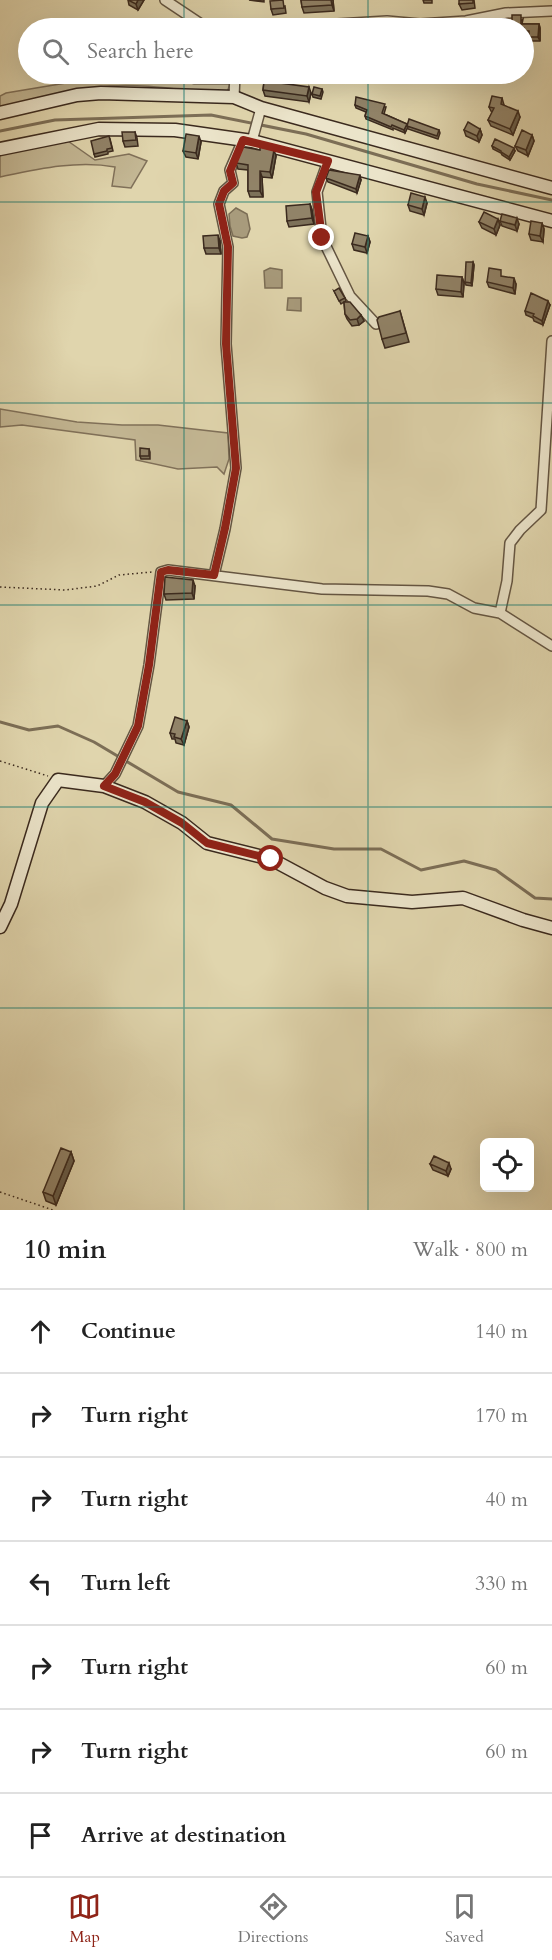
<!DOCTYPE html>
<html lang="en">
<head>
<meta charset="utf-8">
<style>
  :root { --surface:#fff; --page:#f2f2f2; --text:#222; --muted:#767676; --line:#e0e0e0; --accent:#8f2418 }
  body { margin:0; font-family:Cardo,serif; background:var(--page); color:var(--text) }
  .controls { position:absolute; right:18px; bottom:18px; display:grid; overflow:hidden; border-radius:9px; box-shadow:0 6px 24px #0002 }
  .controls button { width:54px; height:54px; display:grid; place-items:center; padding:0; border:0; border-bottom:2px solid var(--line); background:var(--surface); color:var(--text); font:30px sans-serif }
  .stop { position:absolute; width:18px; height:18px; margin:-14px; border:4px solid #8f2418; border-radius:50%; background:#fff }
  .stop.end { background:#8f2418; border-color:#fff; box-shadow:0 2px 6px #0008 }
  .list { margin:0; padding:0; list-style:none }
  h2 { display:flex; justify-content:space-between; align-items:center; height:78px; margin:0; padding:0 24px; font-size:26px }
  h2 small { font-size:20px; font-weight:400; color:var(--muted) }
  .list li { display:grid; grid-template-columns:39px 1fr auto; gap:18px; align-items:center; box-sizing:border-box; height:84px; padding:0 24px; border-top:2px solid var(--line) }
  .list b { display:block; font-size:22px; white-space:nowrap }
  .list em { font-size:20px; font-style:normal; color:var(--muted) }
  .icon { flex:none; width:33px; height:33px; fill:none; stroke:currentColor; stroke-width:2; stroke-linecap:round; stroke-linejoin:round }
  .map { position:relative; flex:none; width:552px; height:1210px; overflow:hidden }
  .search { position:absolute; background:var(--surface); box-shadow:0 6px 24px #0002; left:18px; right:18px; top:18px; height:66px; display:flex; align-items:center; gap:15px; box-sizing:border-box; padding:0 21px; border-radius:33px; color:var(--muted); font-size:22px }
  .sheet { height:666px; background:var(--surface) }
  nav { display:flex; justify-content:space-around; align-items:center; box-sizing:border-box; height:84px; border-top:2px solid var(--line); background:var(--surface); font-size:16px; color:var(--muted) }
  nav a { display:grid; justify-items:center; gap:3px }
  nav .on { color:var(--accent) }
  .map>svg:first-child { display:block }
  .green { fill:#c4b895; stroke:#80715a; stroke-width:1.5 }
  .water { fill:#a89b7c; stroke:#7c6e56; stroke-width:1.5 }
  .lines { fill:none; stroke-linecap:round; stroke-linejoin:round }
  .stream { stroke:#7c6e56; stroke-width:3 }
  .street-casing { stroke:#645542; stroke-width:12 }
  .secondary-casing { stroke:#3b2a1e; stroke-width:15 }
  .path { stroke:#3b2a1e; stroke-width:1.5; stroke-dasharray:1.5 3; stroke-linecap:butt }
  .street { stroke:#ebe4ca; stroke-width:9 }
  .secondary { stroke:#ebe4ca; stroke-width:12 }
  .wall { fill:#7d7159; stroke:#3b2a1e; stroke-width:1.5 }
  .shaded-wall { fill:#665c49; stroke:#3b2a1e; stroke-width:1.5 }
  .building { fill:#918368; stroke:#3b2a1e; stroke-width:1.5 }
  .route { stroke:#8f2418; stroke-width:8 }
  .grid { fill:none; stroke:#0f766e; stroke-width:1.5; stroke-opacity:0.55 }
</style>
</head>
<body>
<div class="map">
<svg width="552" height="1210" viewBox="0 0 552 1210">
  <rect width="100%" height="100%" fill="#e0d5ad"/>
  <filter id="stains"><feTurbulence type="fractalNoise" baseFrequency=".00333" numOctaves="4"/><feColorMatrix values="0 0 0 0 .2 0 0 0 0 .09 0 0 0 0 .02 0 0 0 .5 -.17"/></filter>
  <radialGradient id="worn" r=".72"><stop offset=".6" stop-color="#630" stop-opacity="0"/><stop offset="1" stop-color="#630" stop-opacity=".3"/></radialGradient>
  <path class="green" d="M143,77l20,1 3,2 13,-1 15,5h36l-4,11c-38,-3 -78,-12 -116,-9 -37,3 -74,13 -110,22v-12l6,-3 66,-11z
    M65,139l30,21 34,-6 18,7 -16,27 -19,-2 3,-19c-38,-7 -77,2 -115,10v-24z
    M0,409l77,13 45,3h36l70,8 1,26 -5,15 -7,-7 -39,2 -42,-9 -1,-20 -113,-15 -22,2z"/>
  <path class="water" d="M236,208l11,6 3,15 -3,8 -5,1 -9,-2 -3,-10 -1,-12z
    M270,268l12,2v18h-17l-1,-17z
    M288,298h13v13l-14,-1z"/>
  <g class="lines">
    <path class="stream" d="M0,131l55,-11 156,-5 95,19 171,50 75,16
      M0,722l29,8 29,-4 36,16 84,50 53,13 41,34 62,10h47l40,21 43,-9 32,9 39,28 17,1"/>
    <defs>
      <path id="street" d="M165,0l42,28
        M271,28l116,-7 33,3 46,-3 40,-8 46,-2
        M234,97l1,-23
        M252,141l9,-33
        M328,161l-11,31 5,46 28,58 26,28
        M214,575l11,-46 11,-61 -10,-124 2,-97 -9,-43 5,-13 9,-8 -3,-13 13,-30
        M500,613l7,-32 3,-38 10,-13 21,-20 11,-169
        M104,786l11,-12 23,-48 11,-61 12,-93 7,-2 154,19 106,2 20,3 26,14 26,5 52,33"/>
      <path id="secondary" d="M0,113l77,-18 24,-2 133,4 27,11 291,80
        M0,149l99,-20 76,1 77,11 300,80
        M0,927l11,-23 31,-101 16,-23 46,6 41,16 37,21 25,20 64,16 54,29 22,8 65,6 51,-4 60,22 29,8"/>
    </defs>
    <use href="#street" class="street-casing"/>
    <use href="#secondary" class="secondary-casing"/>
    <path class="path" d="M0,587l65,3 32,-4 22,-11 33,-3
      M0,761l48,15
      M0,1192l53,18"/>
    <use href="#street" class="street"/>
    <use href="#secondary" class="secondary"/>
  </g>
  <path class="wall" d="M128,0h16l-6,10 -9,-5z
    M249,0h15v2z
    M301,0h32l1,11 -30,2 -2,-6z
    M423,0h9v3h-8z
    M474,0l1,8 -13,2 -3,-6z
    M285,6l1,7 -13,2 -2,-6z
    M523,19l-1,5h17l1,4v13h-9l-2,-5h-5v-8h-12z
    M173,74h56l-1,5 -8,-1v2l-14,-3 -33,-2z
    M265,74h16h-4l-1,8 35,11 -2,9 -44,-6 -2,-6z
    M322,89l1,3 -2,7 -8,-2 -1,-3z
    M502,98l2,7 16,12 -7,18 -22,-9 -3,-6 4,-7 -3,-6z
    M355,105l31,2 -2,7 23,10v2l32,4 1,3 -2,6 -30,-10 -1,-2 -2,6 -12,-5v2l-27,-11 -1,-3 1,-4 -10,-4z
    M480,129l2,6 -3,7 -13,-6 -2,-6z
    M135,132l2,6 1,8 -13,1 -2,-6z
    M532,135l2,6 -6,15 -10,-5 -3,-5z
    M110,139l3,12 -5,1v2l-13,3 -1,-3z
    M201,142l-3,17 -12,-2 -3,-6z
    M492,146l23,5 -5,9 -8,-5 -1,-2 -8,-4z
    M276,156l-4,22 -10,-1 1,20h-13l-2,-6v-21l-10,-1 -2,-6z
    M326,178l35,2 -4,13 -29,-11z
    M427,203l-3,12 -14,-4 -2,-6z
    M310,204l2,6 2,14 -25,3 -2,-6z
    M500,221l19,3 -2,7 -15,-5z
    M479,222l21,3 -4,10 -14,-7z
    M542,223l2,6 -1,13 -12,-2 -2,-6z
    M368,236l2,6 -3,11 -13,-3 -2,-6z
    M220,241l1,13h-15l-2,-6z
    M473,262l1,3 -2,21 -6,-1 -1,-3z
    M462,277l2,6 -1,14 -25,-2 -2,-6z
    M503,277l13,7 -1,10 -26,-7 -2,-5z
    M334,291l11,7 1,3 -1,1 16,13 3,6 -5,4 -7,1 -5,-7 -2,-5 -1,-12 -3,2z
    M550,305l-7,20 -9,-4 -1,-3 -7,-3 -1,-4z
    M400,311l9,31 -24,6 -3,-9z
    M149,449l1,3v7h-9l-1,-3z
    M195,586l-1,13 -28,1 -2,-6z
    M187,721l2,6 -5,18 -8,-2 -1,-4h-3l-2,-6z
    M71,1152l3,9 -18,44 -10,-4 -3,-9z
    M430,1164l21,5 -3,7 -15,-6z"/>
  <path class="shaded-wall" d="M138,0h6l-6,10 -2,-6z
    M331,0h2l1,11 -2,-6z
    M539,24l1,4v13l-2,-4z
    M274,74h3l-2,14 -2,-6z
    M309,87l2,6 -2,9 -2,-6z
    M518,111l2,6 -7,18 -3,-6z
    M407,124l1,3 -3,6 -1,-3z
    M480,129l2,6 -3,7 -2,-6z
    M532,135l2,6 -6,15 -2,-6z
    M199,136l2,6 -3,17 -2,-6z
    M514,148l1,3 -5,9 -1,-3z
    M274,150l2,6 -4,22 -2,-6z
    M260,171l2,6 1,20 -3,-6z
    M360,175l1,5 -4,13 -1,-4z
    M425,197l2,6 -3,12 -2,-6z
    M310,204l2,6 2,14 -2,-6z
    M517,218l2,6 -2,7 -2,-6z
    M498,219l2,6 -4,10 -2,-6z
    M542,223l2,6 -1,13 -3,-6z
    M218,235l2,6 1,13 -2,-6z
    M368,236l2,6 -3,11 -2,-6z
    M473,262l1,3 -2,21 -1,-3z
    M462,277l2,6 -1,14 -2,-5z
    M514,278l2,6 -1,10 -2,-6z
    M548,301l2,4 -7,20 -1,-4z
    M361,315l3,6 -5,4 -2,-6z
    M193,580l2,6 -1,13 -2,-6z
    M187,721l2,6 -5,18 -3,-6z
    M71,1152l3,9 -18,44 -3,-9z
    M449,1163l2,6 -3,7 -2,-5z"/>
  <path class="building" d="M128,0h10l-2,4z
    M283,0l1,8 -13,1 -1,-8z
    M301,0h30l1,5 -30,2z
    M459,0h14v3l-14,1z
    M512,15h9v9h18l-1,13h-9v-6h-5v-3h-12z
    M265,74h9l-1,8 36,5 -2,9 -44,-6z
    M314,87l8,2 -2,7 -8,-2z
    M492,96l10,2 -1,6 17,7 -8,18 -22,-9 6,-12 -5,-1z
    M356,97l29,7 -3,9 25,11 -3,6 -12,-5 -1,2 -26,-11 2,-6 -12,-5z
    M409,119l30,11 -2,6 -30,-10z
    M468,122l12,7 -3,7 -13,-6z
    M522,130l10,5 -6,15 -11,-4z
    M122,132h13l1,8 -13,1z
    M186,134l13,2 -3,17 -13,-2z
    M109,136l3,12 -5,1v2l-13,3 -3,-13z
    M495,139l19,9 -5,9 -8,-5v-1l-9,-5z
    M243,147l17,3v-3l14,3 -4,22 -10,-1v20h-12v-26l-12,-2z
    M329,170l31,5 -4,14 -30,-11z
    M411,193l14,4 -3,12 -14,-4z
    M310,204l2,14 -25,3 -1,-15z
    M484,212l14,7 -4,10 -15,-7z
    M502,214l15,4 -2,7 -15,-4z
    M531,221l11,2 -2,13 -11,-2z
    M355,233l13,3 -3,11 -13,-3z
    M218,235l1,13h-15l-1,-12z
    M466,262h7l-2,21 -6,-1z
    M489,268l12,2v6l13,2 -1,10 -26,-6z
    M437,275l25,2 -1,15 -25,-3z
    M339,288l6,10 -6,3 -5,-10z
    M531,293l17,8 -6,20 -9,-5 1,-2 -9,-3z
    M344,302h6l11,13 -4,4 -7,1 -5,-6z
    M400,311l6,22 -24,6 -5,-19 2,-3z
    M140,448l9,1v7h-9z
    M165,577l28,3 -1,13 -28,1z
    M175,717l12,4 -6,18 -7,-2 1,-3 -5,-1z
    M61,1148l10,4 -18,44 -10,-4z
    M434,1156l15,7 -3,8 -16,-7z"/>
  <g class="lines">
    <path class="route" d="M271,859l-64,-16 -25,-20 -37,-21 -41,-16 11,-12 23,-48 11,-61 12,-93 7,-2 46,5 11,-47 11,-60 -10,-124 2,-97 -9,-43 5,-13 9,-8 -3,-12 13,-31 85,21 -12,31 6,46"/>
  </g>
  <path class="grid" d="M184,0v28M368,0v28M184,74v1136M368,74v1136M0,202h552M0,403h552M0,605h552M0,807h552M0,1008h552"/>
  <rect width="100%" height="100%" filter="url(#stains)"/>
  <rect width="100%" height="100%" fill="url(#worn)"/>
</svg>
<div class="controls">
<button><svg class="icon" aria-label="locate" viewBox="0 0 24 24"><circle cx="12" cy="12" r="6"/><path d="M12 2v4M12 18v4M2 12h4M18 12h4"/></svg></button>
</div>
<div class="stop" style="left:271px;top:859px"></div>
<div class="stop end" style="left:322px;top:238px"></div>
<div class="search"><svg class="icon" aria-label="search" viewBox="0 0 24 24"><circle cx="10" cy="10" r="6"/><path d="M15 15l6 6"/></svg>Search here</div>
</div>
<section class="sheet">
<h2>10 min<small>Walk · 800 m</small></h2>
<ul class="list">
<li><svg class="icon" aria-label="ahead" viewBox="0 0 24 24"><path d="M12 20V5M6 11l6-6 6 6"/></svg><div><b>Continue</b></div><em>140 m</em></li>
<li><svg class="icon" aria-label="right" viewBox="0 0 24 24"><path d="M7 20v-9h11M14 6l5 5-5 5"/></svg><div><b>Turn right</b></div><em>170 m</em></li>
<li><svg class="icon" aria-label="right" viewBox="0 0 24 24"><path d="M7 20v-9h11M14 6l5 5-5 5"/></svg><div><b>Turn right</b></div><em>40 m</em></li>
<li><svg class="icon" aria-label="left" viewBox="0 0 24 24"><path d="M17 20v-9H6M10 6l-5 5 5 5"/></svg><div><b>Turn left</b></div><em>330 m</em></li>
<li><svg class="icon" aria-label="right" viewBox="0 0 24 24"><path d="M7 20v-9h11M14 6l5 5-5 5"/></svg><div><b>Turn right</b></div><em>60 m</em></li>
<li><svg class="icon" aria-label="right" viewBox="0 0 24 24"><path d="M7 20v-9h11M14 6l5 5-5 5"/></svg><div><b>Turn right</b></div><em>60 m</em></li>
<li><svg class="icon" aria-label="arrive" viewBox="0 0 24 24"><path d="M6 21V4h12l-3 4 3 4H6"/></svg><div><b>Arrive at destination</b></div></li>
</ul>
</section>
<nav>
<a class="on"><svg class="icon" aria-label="map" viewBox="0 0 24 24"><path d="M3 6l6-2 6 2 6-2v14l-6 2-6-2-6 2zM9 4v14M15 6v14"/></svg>Map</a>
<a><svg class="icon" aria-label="directions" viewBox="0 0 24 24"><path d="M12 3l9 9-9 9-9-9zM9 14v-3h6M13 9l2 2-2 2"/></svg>Directions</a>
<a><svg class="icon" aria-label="saved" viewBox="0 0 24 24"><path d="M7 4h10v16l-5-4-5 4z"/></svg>Saved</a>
</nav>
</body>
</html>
